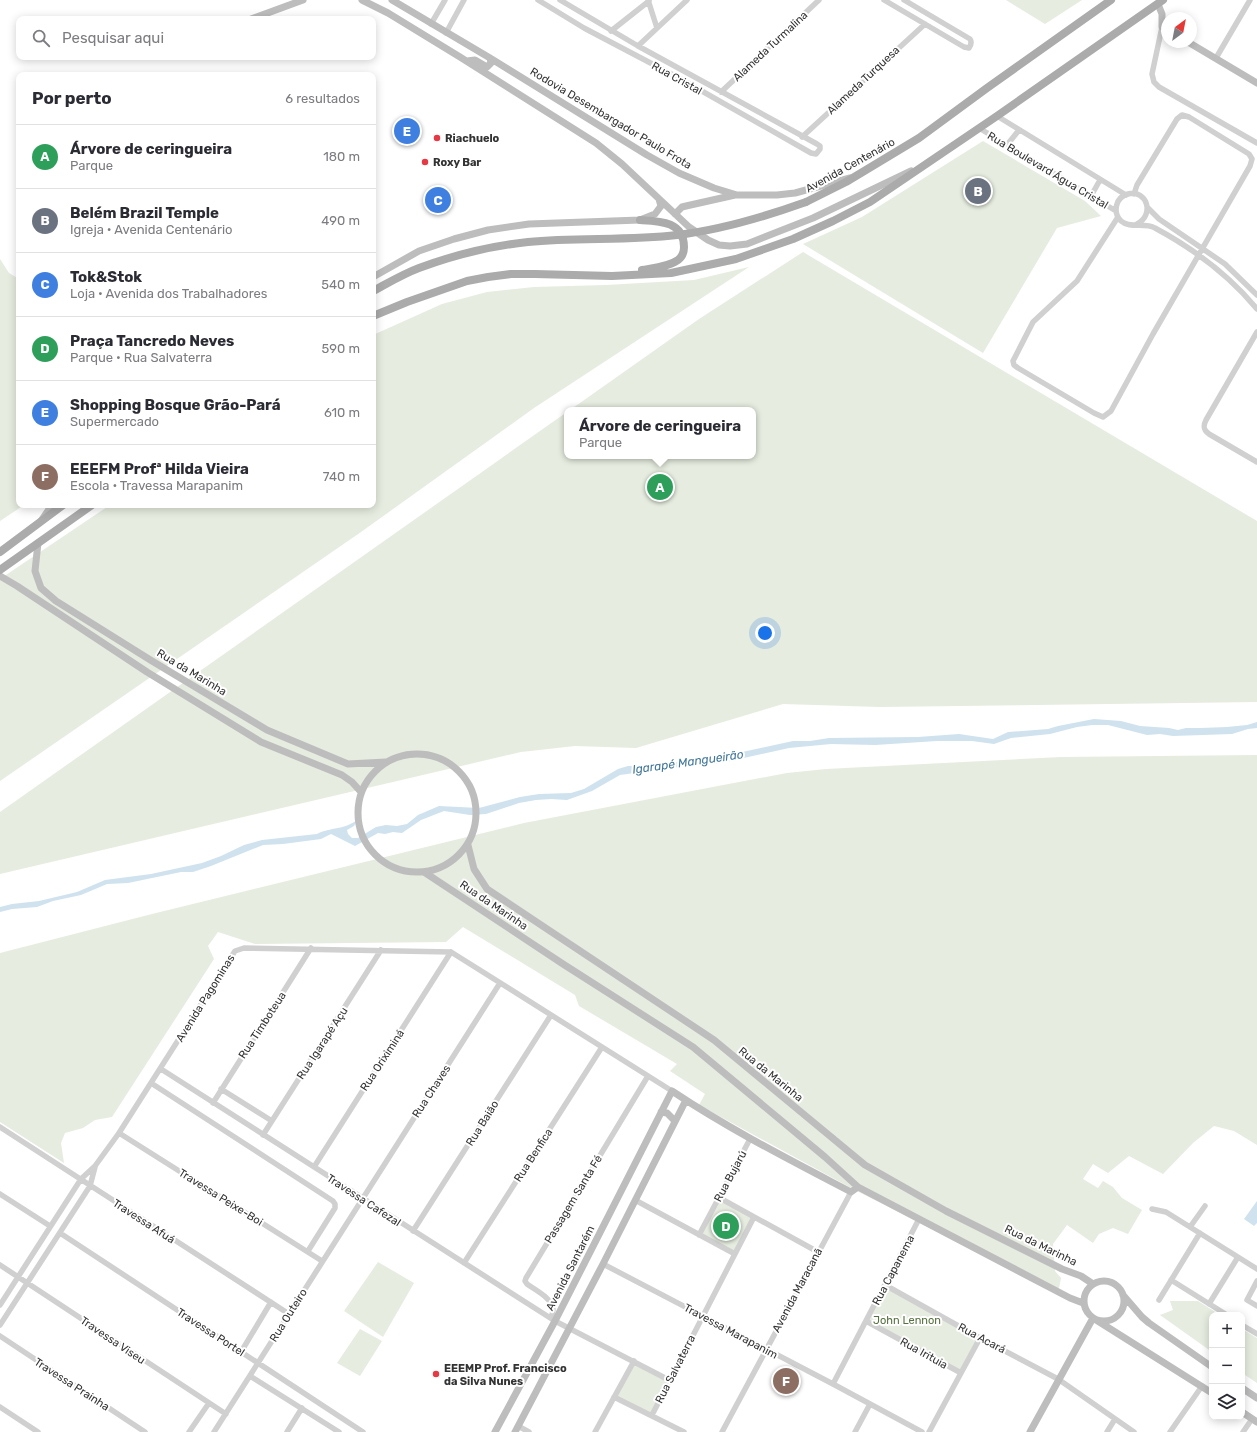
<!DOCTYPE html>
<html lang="pt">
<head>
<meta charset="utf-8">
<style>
  :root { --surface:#fff; --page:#f7f7f7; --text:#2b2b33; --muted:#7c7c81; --line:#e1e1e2; --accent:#0f766e }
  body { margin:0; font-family:Rubik,sans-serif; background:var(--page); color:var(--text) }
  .controls { position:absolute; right:12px; bottom:12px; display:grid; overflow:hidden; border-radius:8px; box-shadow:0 2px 10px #0003 }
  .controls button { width:36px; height:36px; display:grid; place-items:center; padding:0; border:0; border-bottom:1px solid var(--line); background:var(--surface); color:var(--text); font:20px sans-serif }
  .compass { position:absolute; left:1161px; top:12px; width:36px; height:36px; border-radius:50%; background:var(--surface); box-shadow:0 2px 10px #0003; rotate:32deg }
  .you { position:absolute; left:765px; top:633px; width:14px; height:14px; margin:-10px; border:3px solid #fff; border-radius:50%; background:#1a73e8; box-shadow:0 0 0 6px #1a73e833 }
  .badge { display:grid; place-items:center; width:26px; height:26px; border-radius:50%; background:var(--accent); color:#fff; font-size:13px; font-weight:700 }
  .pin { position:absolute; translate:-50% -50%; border:2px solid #fff; box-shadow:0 1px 4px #0006 }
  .popup { position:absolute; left:564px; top:407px; width:192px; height:52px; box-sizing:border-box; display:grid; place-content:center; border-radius:8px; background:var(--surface); filter:drop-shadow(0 1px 3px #0005); font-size:13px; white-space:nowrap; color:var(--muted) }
  .popup b { font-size:15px; color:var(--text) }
  .popup::after { content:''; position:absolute; left:50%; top:100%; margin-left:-8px; border:8px solid transparent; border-top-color:var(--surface) }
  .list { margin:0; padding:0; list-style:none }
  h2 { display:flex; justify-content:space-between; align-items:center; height:52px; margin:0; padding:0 16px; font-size:17px }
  h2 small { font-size:13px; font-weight:400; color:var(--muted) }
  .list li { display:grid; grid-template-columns:26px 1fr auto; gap:12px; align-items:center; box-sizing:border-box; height:64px; padding:0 16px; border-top:1px solid var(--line) }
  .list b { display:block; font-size:15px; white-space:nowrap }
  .list p { margin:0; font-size:13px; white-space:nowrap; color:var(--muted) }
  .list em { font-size:13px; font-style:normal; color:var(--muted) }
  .icon { flex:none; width:22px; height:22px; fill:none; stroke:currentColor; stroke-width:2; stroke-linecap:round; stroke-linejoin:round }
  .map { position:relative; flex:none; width:1257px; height:1432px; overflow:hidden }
  .search { position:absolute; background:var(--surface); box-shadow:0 2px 10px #0003; left:16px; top:16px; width:360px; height:44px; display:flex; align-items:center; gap:10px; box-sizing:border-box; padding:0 14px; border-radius:8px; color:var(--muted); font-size:15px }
  .panel { position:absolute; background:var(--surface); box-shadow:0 2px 10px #0003; left:16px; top:72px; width:360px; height:436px; border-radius:8px }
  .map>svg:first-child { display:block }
  .green { fill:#e6ecdf }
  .water { fill:#cfe2ee }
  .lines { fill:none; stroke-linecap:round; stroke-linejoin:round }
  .street { stroke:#d0d0d0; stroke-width:5.5 }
  .secondary { stroke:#bdbdbd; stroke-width:7 }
  .primary { stroke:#ababab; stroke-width:8 }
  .primary-bridge { stroke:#ababab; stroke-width:8 }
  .poi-dot { fill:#e63946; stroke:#fff; stroke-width:1.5 }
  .labels { text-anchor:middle; stroke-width:4; stroke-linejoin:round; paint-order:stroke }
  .street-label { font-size:11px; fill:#333; stroke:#fff }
  .poi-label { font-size:11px; font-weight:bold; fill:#333; stroke:#fff; text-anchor:start }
  .park-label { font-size:11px; fill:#56703f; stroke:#fff }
  .water-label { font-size:12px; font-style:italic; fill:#3f7597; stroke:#fff }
</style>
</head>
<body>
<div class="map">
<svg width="1257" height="1432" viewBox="0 0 1257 1432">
  <rect width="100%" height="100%" fill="#fff"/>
  <path class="green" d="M1006,0h76l-37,24z
    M983,141l102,60 16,15 -44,12 -74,125 -180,-109 59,-27z
    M803,252l454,269v181l-377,5 -97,-3 -147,44 -61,-2 -54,6 -521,122v-62l567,-400v44h186v-46h-183l129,-91z
    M0,259l9,14 10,6v226h5l-24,16z
    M749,267l-215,141 -173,124 -361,249v-202l110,-74h263v-170l69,-31 45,-12 47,-5 72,-2 88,-5z
    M1257,755v390l-23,-14 -20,-5 -21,17 -30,31 -34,-18 -21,17 -15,-9 -10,15 15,9 5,-7 10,6 9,11 20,12 -14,24 -15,-6 -14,6 -6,9 -26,-18 -14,19 2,27 6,7 -3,15 -205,-104 -154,-84 6,-11 -35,-23 7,-7 -98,-58 -4,-11 -112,-68 -17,15 -191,2 -37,-12 -10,14 6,13 -102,158 -17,3 -12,8 -18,5 -4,10 3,20 -64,-41v-169l152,-39 372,-91 263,-50 39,-4 235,-12z
    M718,1197l36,20 -19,37 -36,-19z
    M378,1262l36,21 -31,54 -39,-26z
    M885,1285l95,53 -19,35 -95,-52z
    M1170,1301h28l22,14h-8v37l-52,-37 13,-5z
    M360,1329l22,12 -22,35 -23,-13z
    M1242,1329l15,9v45l-15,-10z
    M634,1361l35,19 -17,35 -38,-18z"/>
  <path class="water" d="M1094,719l27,2 19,5 29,2 9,2 8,-2h15l26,-1 20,-2 10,-3v6l-9,1 -16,5 -59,2 -13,-2 -13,1 -39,-10h-16l-15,2 -27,7 -39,4 -17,6 -22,-3h-35l-62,4 -44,-1 -42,4 -68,15 -36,3 -65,9 -28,16 -25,9 -16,-1 -15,1 -17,3 -33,11 -16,1 -26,-4 -23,9 -19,13 -9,-1 -8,2 -7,-1 -23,13 -24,-12 -10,5 -38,5 -20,1 -52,21 -18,6h-12l-53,11 -21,1 -26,11 -28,6 -16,6 -25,2 -12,3v-5l12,-3 27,-3 38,-9 28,-12 46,-6 51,-11 19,-7 23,-11 18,-5 55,-6c13,-7 29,-4 41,-15l-4,7 -7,4 1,4 4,4h6l18,-11 10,-2 11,1 10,-2 11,-9 21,-9 40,2 41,-11 19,-3 32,-1 13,-4 34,-20 10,-3h25l44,-7 18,-1 78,-17h17l19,-3 89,-1 41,-3 34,5 15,-7 40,-3 10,-3z
    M1257,1201v22l-3,3 -10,-7z"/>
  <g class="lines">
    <path class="street" d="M538,0l46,28 95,50 132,75 5,1 4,-5v-3l-3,-2 -179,-98 -78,-46
      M648,0l9,28
      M884,0l80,47 5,1c2,-3 3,-6 1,-9l-66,-39
      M431,24l14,-24
      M1162,27l-10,47 2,8 5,5 98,56
      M611,31l38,-30
      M446,33l18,-33
      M638,46l49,-46
      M1216,58l34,-58
      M721,92l98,-92
      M997,116l129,79
      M979,128l137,83
      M802,137l123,-113
      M1007,145l12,-15
      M1091,196l9,-16
      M1148,208l11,11 66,45 32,31
      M1118,217l-41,64 -44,41 -20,39 1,4 4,3 76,45 9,4 8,-6 42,-77 97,-168 2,-7 -3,-5 -60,-37 -7,-2 -5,4 -40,66 -3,9
      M1137,224c18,-9 10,-35 -9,-30 -12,3 -16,18 -7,27 9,8 24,1 34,7 39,21 74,47 102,81
      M1257,332l-51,88c-3,6 -3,10 3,14l48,28
      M451,952l221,139
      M161,1069l394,252 114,59
      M151,1083l182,118 2,3v4l-27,43
      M221,1089l51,32
      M213,1103l98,-155
      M0,1127l289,187
      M119,1133l203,128
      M263,1135l118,-185
      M314,1167l137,-215
      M0,1194l50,32
      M718,1197l100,55
      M635,1200l100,54
      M1152,1209l14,3 91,57
      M1190,1227l15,-21
      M413,1231l138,-216
      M60,1233l303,199
      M699,1235l51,-96
      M464,1263l138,-216
      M603,1264l230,120 89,48
      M0,1265l226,149
      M1171,1280l56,35
      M1257,1281l-10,19 10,6
      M885,1285l95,53 78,41 76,53
      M1159,1300l41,-67
      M1209,1304l29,-47
      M0,1305l81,-126 14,-13 24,-33 116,-182 9,-3 207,4
      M551,1318c1,-3 2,-6 2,-9 -1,-11 -18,-19 -26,-25l-2,-3 1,-3 122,-202
      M866,1321l95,52
      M0,1325l90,-139 5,-19
      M1242,1325l15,9
      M0,1336l145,96
      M241,1352l30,-50
      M250,1376l89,56
      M833,1384l86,-165
      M614,1397l70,35
      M0,1407l38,25
      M652,1415l102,-198
      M518,1426l11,6
      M189,1432l20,-29
      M214,1432l286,-449
      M287,1432l15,-24
      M595,1432l39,-71
      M722,1432l129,-240
      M855,1432l15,-28
      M929,1432l51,-94
      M1107,1432l8,-13
      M1170,1432l32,-46
      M1243,1432l9,-13"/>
    <path class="secondary" d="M362,0l26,13 72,44 136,86 26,21 67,63 19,13 11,5 11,1 17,-2 66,-26 98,-47
      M392,0l98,58 157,97 32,18 35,15 23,7h40l18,-2 55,-15
      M1158,4l4,10v13l5,3
      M251,19l52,-19
      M1188,42l69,41
      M467,61l8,-1 12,7 4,-4 -1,-5
      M675,214l7,-7 4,-1 49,-11
      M373,277l46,-26 35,-12 34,-9 41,-6 111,-4 15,-6 6,-8 -2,-7
      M41,521l11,-16
      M38,543l-3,28 6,17 15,13 96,60 115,69 81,34 38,-2
      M0,576l17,10 130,86 114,70 81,33 10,7 9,10
      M358 813a59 59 0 1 1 118 0a59 59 0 1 1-118 0Z
      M468,845l6,24 13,20 227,151 151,125 81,46 116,58 19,7 12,8
      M424,872l139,92 130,83 132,110 33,30 212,111 13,5
      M661,1112l6,1 8,8
      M1084 1301a20 20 0 1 1 40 0a20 20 0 1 1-40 0Z
      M1123,1295l19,22 7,6 63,44
      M1242,1388l15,10
      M1242,1412l15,10
      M495,1432l60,-111 117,-230c57,38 118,69 179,101l7,-5
      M515,1432l88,-168 83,-164
      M1030,1432l63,-114 119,75"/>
    <path class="primary" d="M806,202l40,-20 73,-44 68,-50 124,-88
      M640,220c19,1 44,1 44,27 0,5 -2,10 -6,13 -10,7 -25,8 -36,10
      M373,316l34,-14 60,-21 21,-4 23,-3h24l77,2 59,-3 65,-14 57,-20 40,-18 37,-19 127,-86 166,-116
      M0,552l63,-47
      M0,570l92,-65"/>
    <path class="primary-bridge" d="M373,291c15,-8 30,-17 46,-23 35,-13 72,-22 109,-26 50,-5 99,-1 149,-7 44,-5 87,-18 129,-33"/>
  </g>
  <g class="poi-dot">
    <circle cx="437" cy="138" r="4"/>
    <circle cx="425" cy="162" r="4"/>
    <circle cx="436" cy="1374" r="4"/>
  </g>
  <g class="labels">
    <g class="street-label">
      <text transform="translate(770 46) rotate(-43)" y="4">Alameda Turmalina</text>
      <text transform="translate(677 78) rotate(29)" y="4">Rua Cristal</text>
      <text transform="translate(863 80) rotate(-43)" y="4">Alameda Turquesa</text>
      <text transform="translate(611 118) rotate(31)" y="4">Rodovia Desembargador Paulo Frota</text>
      <text transform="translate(850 165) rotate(-29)" y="4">Avenida Centenário</text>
      <text transform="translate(1048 170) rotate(31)" y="4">Rua Boulevard Água Cristal</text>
      <text transform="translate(192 672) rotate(31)" y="4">Rua da Marinha</text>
      <text transform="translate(494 905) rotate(34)" y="4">Rua da Marinha</text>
      <text transform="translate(205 998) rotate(-58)" y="4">Avenida Pagominas</text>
      <text transform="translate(262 1025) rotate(-57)" y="4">Rua Timboteua</text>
      <text transform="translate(322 1043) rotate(-57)" y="4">Rua Igarapé Açu</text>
      <text transform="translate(382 1060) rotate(-57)" y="4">Rua Oriximiná</text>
      <text transform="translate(771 1074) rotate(39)" y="4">Rua da Marinha</text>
      <text transform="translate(431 1091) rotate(-57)" y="4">Rua Chaves</text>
      <text transform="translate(482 1123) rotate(-58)" y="4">Rua Baião</text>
      <text transform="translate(533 1155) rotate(-57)" y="4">Rua Benfica</text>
      <text transform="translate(730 1176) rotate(-62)" y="4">Rua Bujarú</text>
      <text transform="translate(221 1197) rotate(32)" y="4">Travessa Peixe-Boi</text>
      <text transform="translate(573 1199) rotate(-59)" y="4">Passagem Santa Fé</text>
      <text transform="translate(364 1200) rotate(33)" y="4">Travessa Cafezal</text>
      <text transform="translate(144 1221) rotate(33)" y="4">Travessa Afuá</text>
      <text transform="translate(1041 1245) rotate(26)" y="4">Rua da Marinha</text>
      <text transform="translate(570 1268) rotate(-63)" y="4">Avenida Santarém</text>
      <text transform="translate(893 1270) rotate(-62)" y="4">Rua Capanema</text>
      <text transform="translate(797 1290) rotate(-62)" y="4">Avenida Maracanã</text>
      <text transform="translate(288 1315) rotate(-58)" y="4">Rua Outeiro</text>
      <text transform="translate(731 1331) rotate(28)" y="4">Travessa Marapanim</text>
      <text transform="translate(211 1332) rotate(33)" y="4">Travessa Portel</text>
      <text transform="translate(982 1338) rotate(28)" y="4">Rua Acará</text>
      <text transform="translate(113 1340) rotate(34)" y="4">Travessa Viseu</text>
      <text transform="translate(924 1353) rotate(29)" y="4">Rua Irituia</text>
      <text transform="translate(675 1369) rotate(-63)" y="4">Rua Salvaterra</text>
      <text transform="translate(72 1384) rotate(33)" y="4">Travessa Prainha</text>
    </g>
    <g class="poi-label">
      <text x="445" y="142">Riachuelo</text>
      <text x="433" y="166">Roxy Bar</text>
      <text x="444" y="1372">EEEMP Prof. Francisco<tspan x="444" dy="13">da Silva Nunes</tspan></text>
    </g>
    <g class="park-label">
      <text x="907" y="1324">John Lennon</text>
    </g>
    <g class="water-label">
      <text transform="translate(688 762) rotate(-8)" y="4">Igarapé Mangueirão</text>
    </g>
  </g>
</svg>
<div class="controls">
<button>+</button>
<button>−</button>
<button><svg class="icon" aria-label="layers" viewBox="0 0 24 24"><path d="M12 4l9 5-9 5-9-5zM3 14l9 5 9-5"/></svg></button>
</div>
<svg class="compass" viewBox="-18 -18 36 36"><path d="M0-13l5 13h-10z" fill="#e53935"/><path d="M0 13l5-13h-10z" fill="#7c7c81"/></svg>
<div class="you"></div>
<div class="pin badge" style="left:660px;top:487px;background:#2e9e5b">A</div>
<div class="popup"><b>Árvore de ceringueira</b>Parque</div>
<div class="pin badge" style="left:978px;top:191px;background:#6b7280">B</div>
<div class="pin badge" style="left:438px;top:200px;background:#3f7fe0">C</div>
<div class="pin badge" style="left:726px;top:1226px;background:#2e9e5b">D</div>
<div class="pin badge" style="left:407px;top:131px;background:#3f7fe0">E</div>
<div class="pin badge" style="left:786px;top:1381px;background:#8d6e63">F</div>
<div class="search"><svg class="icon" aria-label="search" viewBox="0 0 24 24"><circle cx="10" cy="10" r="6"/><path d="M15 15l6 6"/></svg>Pesquisar aqui</div>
<section class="panel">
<h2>Por perto<small>6 resultados</small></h2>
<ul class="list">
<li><span class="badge" style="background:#2e9e5b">A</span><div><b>Árvore de ceringueira</b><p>Parque</p></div><em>180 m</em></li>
<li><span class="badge" style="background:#6b7280">B</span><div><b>Belém Brazil Temple</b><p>Igreja · Avenida Centenário</p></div><em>490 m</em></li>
<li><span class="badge" style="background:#3f7fe0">C</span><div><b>Tok&amp;Stok</b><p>Loja · Avenida dos Trabalhadores</p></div><em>540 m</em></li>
<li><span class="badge" style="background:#2e9e5b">D</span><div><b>Praça Tancredo Neves</b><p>Parque · Rua Salvaterra</p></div><em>590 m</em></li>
<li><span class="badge" style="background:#3f7fe0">E</span><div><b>Shopping Bosque Grão-Pará</b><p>Supermercado</p></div><em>610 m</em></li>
<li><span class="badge" style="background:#8d6e63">F</span><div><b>EEEFM Profª Hilda Vieira</b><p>Escola · Travessa Marapanim</p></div><em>740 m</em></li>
</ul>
</section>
</div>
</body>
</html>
